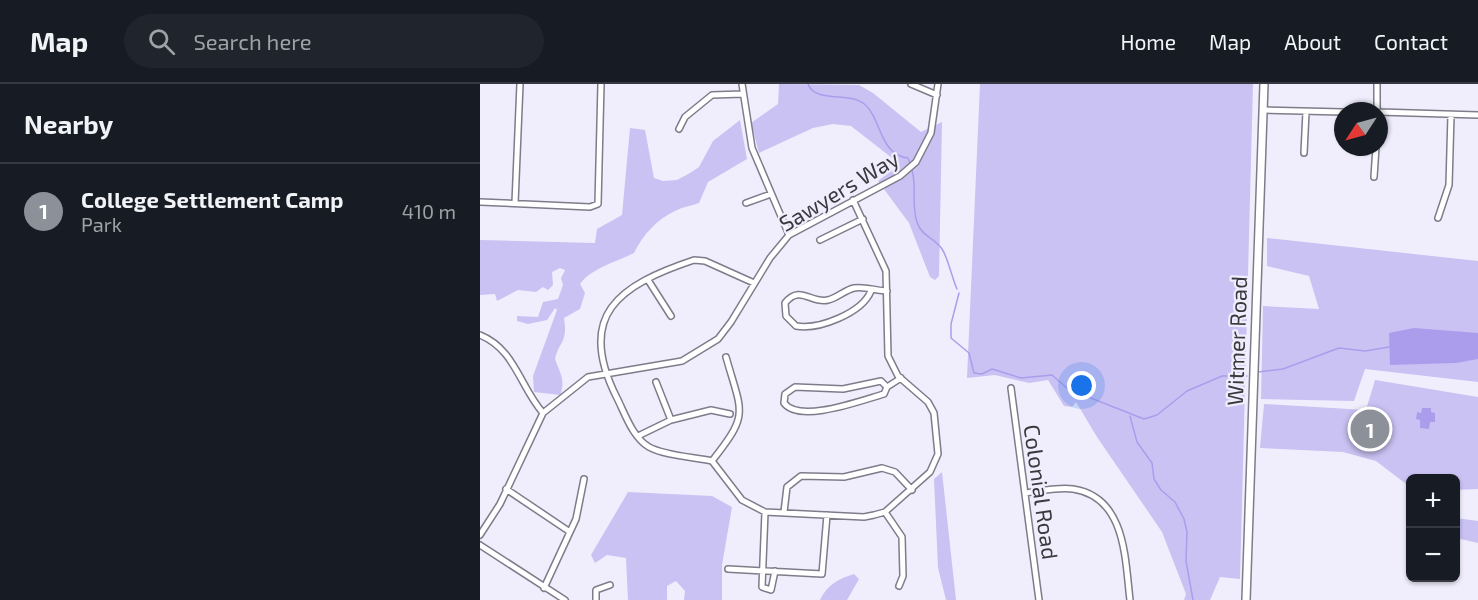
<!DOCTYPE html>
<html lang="en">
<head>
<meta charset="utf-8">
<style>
  :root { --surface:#171b24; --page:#20242c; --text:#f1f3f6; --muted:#9ea1a6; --line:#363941; --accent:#8c9099 }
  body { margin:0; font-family:"Exo 2",sans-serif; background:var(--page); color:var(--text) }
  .controls { position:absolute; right:18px; bottom:18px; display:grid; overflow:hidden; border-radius:9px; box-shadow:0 2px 4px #0004 }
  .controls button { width:54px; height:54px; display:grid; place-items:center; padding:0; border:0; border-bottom:2px solid var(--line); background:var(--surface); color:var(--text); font:30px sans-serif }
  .compass { position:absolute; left:854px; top:18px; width:54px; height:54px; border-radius:50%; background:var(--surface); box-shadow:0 2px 4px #0004; rotate:234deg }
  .you { position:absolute; left:602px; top:302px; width:21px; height:21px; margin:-15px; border:4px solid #fff; border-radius:50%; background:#1a73e8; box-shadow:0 0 0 9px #1a73e833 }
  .badge { display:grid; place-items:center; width:39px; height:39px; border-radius:50%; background:var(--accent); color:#fff; font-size:20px; font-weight:700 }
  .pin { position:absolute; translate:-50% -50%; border:3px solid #fff; box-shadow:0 2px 6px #0006 }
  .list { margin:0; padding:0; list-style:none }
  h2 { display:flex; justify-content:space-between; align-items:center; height:78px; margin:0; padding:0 24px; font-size:26px }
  h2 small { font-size:20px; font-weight:400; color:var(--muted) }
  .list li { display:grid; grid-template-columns:39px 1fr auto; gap:18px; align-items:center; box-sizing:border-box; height:96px; padding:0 24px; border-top:2px solid var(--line) }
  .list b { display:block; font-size:22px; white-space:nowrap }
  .list p { margin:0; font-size:20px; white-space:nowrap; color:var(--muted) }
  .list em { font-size:20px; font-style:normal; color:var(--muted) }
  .icon { flex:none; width:33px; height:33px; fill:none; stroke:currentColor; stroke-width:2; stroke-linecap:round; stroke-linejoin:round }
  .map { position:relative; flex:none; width:998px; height:516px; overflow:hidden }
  header { display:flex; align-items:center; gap:36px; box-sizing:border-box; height:84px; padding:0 30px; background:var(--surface); border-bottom:2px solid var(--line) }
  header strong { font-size:28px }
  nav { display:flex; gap:33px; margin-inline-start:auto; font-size:21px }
  .search { width:420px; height:54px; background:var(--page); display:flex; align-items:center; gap:15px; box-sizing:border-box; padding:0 21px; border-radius:33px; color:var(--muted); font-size:22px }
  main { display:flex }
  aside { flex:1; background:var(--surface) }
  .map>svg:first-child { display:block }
  .green { fill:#cac2f3 }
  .water { fill:#ac9dec }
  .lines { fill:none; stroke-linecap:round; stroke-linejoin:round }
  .stream { stroke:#ac9dec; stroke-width:1.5 }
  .minor-casing { stroke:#7e7c89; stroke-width:8 }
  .tertiary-casing { stroke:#7e7c89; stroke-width:10 }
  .minor { stroke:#fff; stroke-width:5 }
  .tertiary { stroke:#fff; stroke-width:7 }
  .labels { text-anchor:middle; stroke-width:4.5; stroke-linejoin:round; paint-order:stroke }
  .street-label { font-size:22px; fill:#39393e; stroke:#f0eefd }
</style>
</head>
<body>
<header>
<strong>Map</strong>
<div class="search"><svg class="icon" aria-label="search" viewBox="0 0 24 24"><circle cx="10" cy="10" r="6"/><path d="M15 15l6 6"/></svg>Search here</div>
<nav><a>Home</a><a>Map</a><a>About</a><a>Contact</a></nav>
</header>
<main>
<aside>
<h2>Nearby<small></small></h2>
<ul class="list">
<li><span class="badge">1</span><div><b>College Settlement Camp</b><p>Park</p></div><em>410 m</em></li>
</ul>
</aside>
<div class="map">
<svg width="998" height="516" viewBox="0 0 998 516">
  <rect width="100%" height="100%" fill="#f0eefd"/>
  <path class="green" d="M299,0l80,1 14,8 48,39 21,-10 -3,154 -4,4 -5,-3 -21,-54 -31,-42 18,-14 -4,-9 -41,-32 -18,-2 -20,4 -54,25 -8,-30 27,-19z
    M500,0h273l-13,495 -20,-2 -10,23h-26l2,-6 -24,-62 -65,-95 -21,-35 -4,5 -8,-1 -16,-26 -19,3 -34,-8 -28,3z
    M260,36l7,39 -39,23 -9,21c-8,3 -17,4 -24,8 -18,8 -33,25 -41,42 -16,8 -44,16 -54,31l5,9 -5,16 -16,9c4,25 -5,23 -9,41 5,14 11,22 5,36l-26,-3 -1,-16 24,-66 -2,-2 -8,12 -19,4 -11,-3v-5l21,1 5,-15 15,-3 5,-14 -2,-7 4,-8 -5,-2 -8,4 1,13 -5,5 -5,-3 -7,5 -18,-2 -21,11 -2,-7 -15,1v-55l115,3 2,-14 25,-14 8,-87 15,2 9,48 9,3 14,-1 13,-7 9,-6 14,-26z
    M787,154l211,23v121l-113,-13 -11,32 -93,-2 2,-93 56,3 -10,-33 -42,-10z
    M895,296l103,17v92l-22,1v-12h-46v9l-34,-26 -33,-9 -83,-4 4,-44 102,6z
    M462,388l14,128h-10l-8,-32 -4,-89z
    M148,408l84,4 20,11 -10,58v35h-38l1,-9 -9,-10 -9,5v14h-39l-2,-42 -19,-3 -12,8 -4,-8z
    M976,434l22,3v22l-22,-5z
    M374,490l5,5 -12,21h-27c7,-15 18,-21 34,-26z"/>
  <path class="water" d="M934,244l64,5v26l-22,4 -66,2 -1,-32z
    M942,324h9v4l4,1v9h-5l-1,7 -9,-1v-8l-4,-1 1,-7 4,1z"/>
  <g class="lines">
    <path class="stream" d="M328,0c7,19 40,8 55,19 19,14 15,51 45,55l3,7
      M432,86c5,16 -1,35 5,52 4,14 18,16 25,27 6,9 10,29 15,40
      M479,209l-8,31v14l18,15 5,20 8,1 10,-5 29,9 31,-3 16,14 76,30 13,-4 30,-24 35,-15h25
      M778,288l25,-3 56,-21 26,3 24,-4
      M650,332l7,26 15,21 2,16 7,11 14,12 9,17 3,13 -1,29 7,39"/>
    <defs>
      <path id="minor" d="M262,0l10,64 37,87
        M431,0l26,11
        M783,26l80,2
        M897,27v-27
        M899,28l99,3
        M199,45l6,-12 27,-22 31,-1
        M824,69l2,-41
        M894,93l2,-30
        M0,118l110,5 8,-3 3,-120
        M35,119l5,-119
        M266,119l25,-9
        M958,134l11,-33 2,-70
        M340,156l43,-21
        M168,196l23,36
        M274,199l-49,-22 -11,-1c-75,25 -119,55 -77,138 8,16 16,40 32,49 17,9 45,10 63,14l30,39 23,12 99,5 10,-2 11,-3 45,-40 8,-18 -4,-41 -6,-11 -30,-26 -10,-20 -2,-85 -33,-71
        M391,207c-9,22 -52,39 -75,35l-10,-10 -1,-13c15,-19 26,1 43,-3 9,-2 17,-10 26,-12 10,-2 23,3 33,3
        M0,251c35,14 40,52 63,78
        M401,297l6,6 -3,7c-22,6 -84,30 -100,9l1,-9 10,-7 48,2z
        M176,298l15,38
        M407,303l14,-9
        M531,304l28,212
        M158,352l33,-16 40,-10 19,4
        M232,377c38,-48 30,-47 14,-104
        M26,405l64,43
        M546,409c14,-2 32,-6 47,-4 53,8 52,70 57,111
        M285,428l-3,75 9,3 4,-19
        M304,428l3,-25 14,-11 43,1 38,-9 13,4 17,18
        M405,428l17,25 1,39 -4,10
        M0,451l20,-31 43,-91 45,-36 94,-16 36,-22 13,-17 39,-64 19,-23 111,-59 16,-14 15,-29 7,-49
        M0,461l85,55
        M248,485l94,5 5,-59
        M64,504l32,-69 8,-40
        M116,516v-10l14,-5"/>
      <path id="tertiary" d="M766,516l18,-516"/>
    </defs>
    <use href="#minor" class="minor-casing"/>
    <use href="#tertiary" class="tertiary-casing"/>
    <use href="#minor" class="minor"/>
    <use href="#tertiary" class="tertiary"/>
  </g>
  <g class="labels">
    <g class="street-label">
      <text transform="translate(359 107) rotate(-31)" y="8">Sawyers Way</text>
      <text transform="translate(757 257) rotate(-88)" y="8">Witmer Road</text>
      <text transform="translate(561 408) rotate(82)" y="8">Colonial Road</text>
    </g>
  </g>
</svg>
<div class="controls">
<button>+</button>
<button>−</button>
</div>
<svg class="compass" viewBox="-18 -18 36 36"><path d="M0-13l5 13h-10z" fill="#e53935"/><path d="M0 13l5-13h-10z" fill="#9ea1a6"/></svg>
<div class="you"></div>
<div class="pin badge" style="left:890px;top:345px">1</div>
</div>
</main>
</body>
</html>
